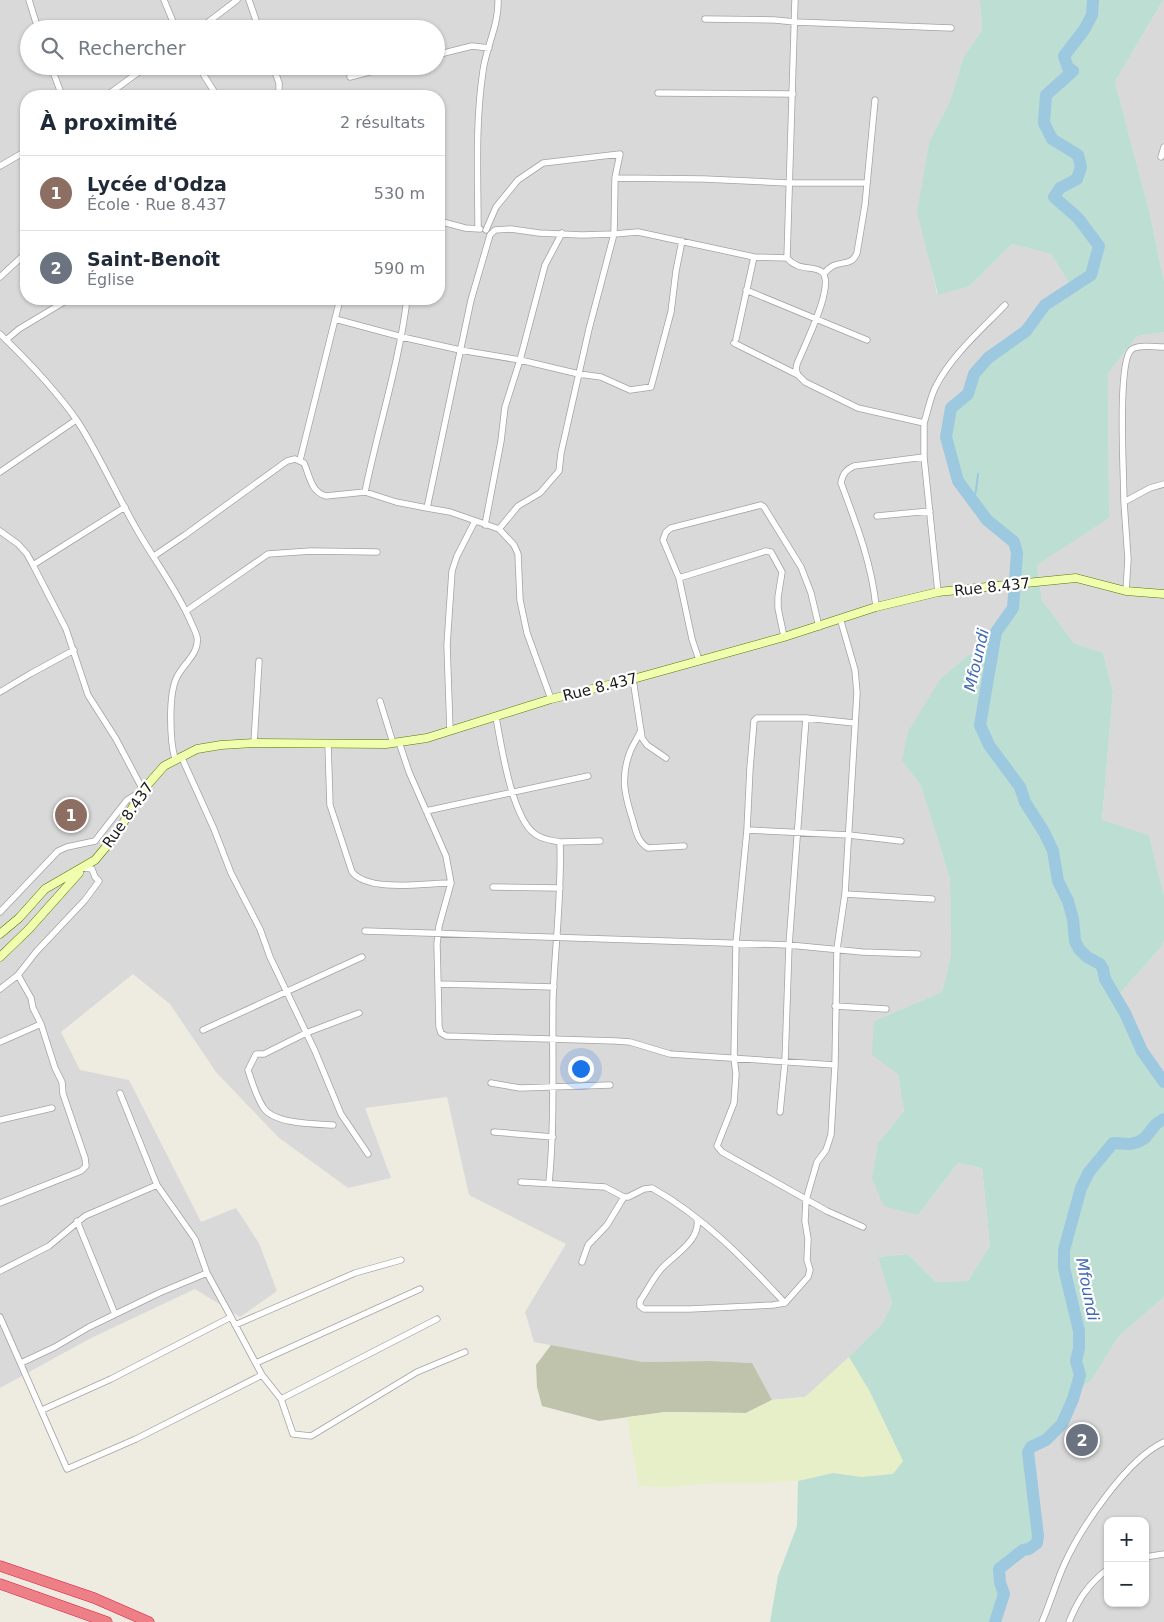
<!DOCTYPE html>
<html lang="fr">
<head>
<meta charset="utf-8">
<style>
  :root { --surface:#fff; --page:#f6f6f7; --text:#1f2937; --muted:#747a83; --line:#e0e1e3; --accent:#0b8043 }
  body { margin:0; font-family:"DejaVu Sans",sans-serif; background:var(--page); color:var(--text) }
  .controls { position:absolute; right:15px; bottom:15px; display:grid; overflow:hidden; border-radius:10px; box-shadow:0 1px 4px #0004 }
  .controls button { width:45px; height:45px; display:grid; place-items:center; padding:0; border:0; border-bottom:1px solid var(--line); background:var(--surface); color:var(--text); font:25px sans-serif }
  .you { position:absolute; left:580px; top:1068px; width:18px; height:18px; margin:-12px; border:4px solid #fff; border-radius:50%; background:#1a73e8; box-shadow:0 0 0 8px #1a73e833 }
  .badge { display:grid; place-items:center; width:32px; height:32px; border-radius:50%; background:var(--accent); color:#fff; font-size:16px; font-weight:700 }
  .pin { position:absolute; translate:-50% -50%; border:2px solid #fff; box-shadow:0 1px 5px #0006 }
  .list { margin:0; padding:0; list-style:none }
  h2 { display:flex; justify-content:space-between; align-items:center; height:65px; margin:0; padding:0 20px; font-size:21px }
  h2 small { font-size:16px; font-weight:400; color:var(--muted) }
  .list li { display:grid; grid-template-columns:32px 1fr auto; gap:15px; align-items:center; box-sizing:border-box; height:75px; padding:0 20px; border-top:1px solid var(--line) }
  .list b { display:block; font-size:19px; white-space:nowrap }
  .list p { margin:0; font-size:16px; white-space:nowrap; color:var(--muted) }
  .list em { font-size:16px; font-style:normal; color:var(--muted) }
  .icon { flex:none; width:28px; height:28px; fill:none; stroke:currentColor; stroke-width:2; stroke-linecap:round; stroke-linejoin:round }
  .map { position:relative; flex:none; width:1164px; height:1622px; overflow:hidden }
  .search { position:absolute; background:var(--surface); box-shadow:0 1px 4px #0004; left:20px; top:20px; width:425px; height:55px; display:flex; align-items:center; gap:12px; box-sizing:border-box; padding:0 18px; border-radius:28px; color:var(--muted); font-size:19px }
  .panel { position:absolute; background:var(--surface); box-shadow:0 1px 4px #0004; left:20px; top:90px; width:425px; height:215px; border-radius:20px }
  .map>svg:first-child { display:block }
  .residential { fill:#dad9d9; fill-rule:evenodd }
  .construction { fill:#c0c3ab }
  .farmland { fill:#e7efc9 }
  .wetland { fill:#bcded3 }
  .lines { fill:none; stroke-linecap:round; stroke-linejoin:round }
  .stream { stroke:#9cc8e0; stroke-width:2 }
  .river { stroke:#9cc8e0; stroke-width:12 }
  .minor-casing { stroke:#a3a3a3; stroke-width:7 }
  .secondary-casing { stroke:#597600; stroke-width:9 }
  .motorway-casing { stroke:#e51540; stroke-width:11 }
  .minor { stroke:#fff; stroke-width:5.5 }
  .secondary { stroke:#f0ffae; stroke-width:8 }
  .motorway { stroke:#ed8086; stroke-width:10 }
  .labels { text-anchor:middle; stroke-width:4.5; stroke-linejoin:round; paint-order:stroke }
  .street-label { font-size:15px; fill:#1c1c1c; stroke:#fff }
  .water-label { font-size:16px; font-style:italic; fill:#416ab3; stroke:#fff }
</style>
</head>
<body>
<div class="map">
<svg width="1164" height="1622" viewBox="0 0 1164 1622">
  <rect width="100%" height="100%" fill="#eeece0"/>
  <path class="residential" d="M0,0h980l2,30 -18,26 -15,48 -19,36v122l7,32 33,-8 42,-42 39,10 20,32 -26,19 -19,26 -38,27 -14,16 -6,20 -17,14 -5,29 12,44 29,39 27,22 3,11 -4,55 -17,24 -55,46 -39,83 19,25 29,93 1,75 -9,38 -68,29 24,53 6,37 -26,32 40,72 40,-52 24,5 8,77 -22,36 -32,1 -28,-28 -30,3 14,47 -11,21 -43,44 -33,28 -33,3 -21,-37 -41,-2 -67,1 -109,-20 -9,-30 41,-68 -97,-49 -22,-98 -82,11 26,70 -43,10 -70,-51 -62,-65 -46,-68 -37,-30 -72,58 19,38 49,10 72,142 35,-14 23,35 18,48 -37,26 -45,-28 -104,49 -91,50zM29,29h407v37h-407zM26,96h413v203h-413z
    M1163,0h1v282l-14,-68 -35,-132z
    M1164,332v564l-15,-61 -47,-14 11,-130 -10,-38 -29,-10 -32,-43 -5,-36 72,-46 -1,-144 29,-38z
    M1164,940v142l-22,-31 -25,-54 44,-50z
    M1164,1297v325h-169l9,-28 -4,-12 -1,-13 24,-19 6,-1 9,-13 -10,-84 3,-5 15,-7 16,-16 11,-25 1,-8 17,-10 27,-44zM1108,1521h37v82h-37z"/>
  <path class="construction" d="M551,1345l92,17 67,-1 42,2 20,37 -26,13 -80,-1 -67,9 -57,-15 -5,-19 -1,-22z"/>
  <path class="farmland" d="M849,1357l20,33 34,71 -10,13 -31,3 -29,-4 -35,8 -37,2h-45l-44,4 -33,-1 -12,-69 39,-5 80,1 26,-13 33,-3z"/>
  <path class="wetland" d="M980,0h183l-48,82 35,132 14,68v50l-27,4 -29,38 1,144 -72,47 5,35 32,43 29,10 10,38 -11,129 47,15 15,61v44l-3,7 -44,50 25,54 22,31v215l-46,40 -27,44 -17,10c-3,18 -14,41 -30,51 -6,4 -11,3 -16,10l10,84 -1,7 -8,6 -6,1 -24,19 1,13 4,12 -9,28h-225l8,-46 19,-50 1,-45 35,-8 29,4 31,-3 10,-13 -34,-71 -20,-33 32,-32 11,-21 -14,-47 30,-3 28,28 32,-1 22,-36 -8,-77 -24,-5 -40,52 -34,-9 -12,-27 6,-36 26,-32 -6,-37 -26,-19 2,-34 68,-29 9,-38 -1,-75 -29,-93 -19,-25 6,-29 33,-54 55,-46 17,-24 4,-55 -3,-11 -27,-22 -29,-39 -12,-44 5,-29 17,-14 6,-20 14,-16 38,-27 19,-26 26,-19 -20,-32 -39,-10 -42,42 -32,9 -21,-83 13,-72 19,-36 15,-48 18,-26z"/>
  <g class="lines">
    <path class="stream" d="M973,499l3,-8 2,-17"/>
    <path class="river" d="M1093,0l-1,15 -8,15 -20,26 4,12 5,3 -27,24 -2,28 8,16 26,16 3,12 -4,12 -17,9 -6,9 24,21 21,28 -8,29 -46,30 -19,26 -38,27 -14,16 -6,20 -17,14 -5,29 12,44 29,39 27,22 3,11 -4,55 -17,24 -16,93 9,20 31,42 5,15 19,30 9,19 5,30 10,20 5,18 2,22 4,8 8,8 13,7 3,5 2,10 20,34 17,38 22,31
      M995,1622l9,-28 -4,-12 -1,-13 24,-19 6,-1 8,-6 1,-7 -10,-84 3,-5 15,-7 16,-16 11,-25 7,-24 -4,-14 3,-13v-17l-15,-63v-18l17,-62 8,-16 24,-29 17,1 8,-2 7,-4 11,-14 8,-5"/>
    <defs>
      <path id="minor" d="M29,0l9,29
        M164,0l12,29
        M249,0l10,29
        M795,0l-8,258c12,14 26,7 35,14 14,13 -19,76 -25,92l-1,6 2,5
        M705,19l70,1 20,2 156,6
        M199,29l38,-29
        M436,55l36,-9 17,2
        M51,66l11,30
        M198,66l19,30
        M273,66l6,17v13
        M350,77l42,-11
        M658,93l135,1
        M106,96l41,-30
        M1161,157l3,-10
        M0,166l26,-15
        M615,178l89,1 84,4h79
        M439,221l26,7 15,1
        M478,229c0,-53 -3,-105 5,-158 3,-24 16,-46 15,-71
        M486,230l10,-23 22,-27 25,-17 77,-9 -5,24 -1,56 -25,95 -28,124 -2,18 -19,22 -22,13 -19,23
        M824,274c13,-18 26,-4 33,-21l8,-48 10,-105
        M0,277l26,-24
        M746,290l121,50
        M335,319l67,18 58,13 60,10 59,14 22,3 29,13 21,-3 20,-75 5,-41 6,-30
        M0,334c28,27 56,56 78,88 23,36 40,76 62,113 17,29 36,54 50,85 2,5 6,12 7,17 3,16 -14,27 -20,40 -9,17 -7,64 -2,82
        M736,339l18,-82
        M6,340l13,-11 50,-30
        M734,343l64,32 7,7 53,26 66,15v34l14,135
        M924,423c4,-12 6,-26 12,-37 16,-31 45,-56 69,-81
        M300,460l40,-161
        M0,472l76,-52
        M365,492c13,-64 34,-128 42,-193
        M1124,502c0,-24 -7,-138 7,-152 6,-6 24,-3 33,-3
        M877,516l53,-5
        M485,525l16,-84 4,-34 15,-47 25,-95 17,-32
        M0,531l18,13 9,10 6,11 33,64 22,66 28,44 27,51 -16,10 -32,41 -28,6 -9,4 -58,61
        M154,556l31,-21 102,-74 8,-2 9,4c6,14 7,29 22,33l39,-4 31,10 31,6
        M33,565l92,-58
        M679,578l87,-27 5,1 11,20 -4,25v11l6,29
        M1126,591l2,-32 -4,-57 26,-14 14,-4
        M876,607c-4,-43 -20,-84 -35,-124 2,-10 5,-13 13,-17l70,-9
        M186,611l82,-57 43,-3 66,1
        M699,660l-7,-21 -13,-61 -16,-38 3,-8 5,-4 90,-23 3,2 37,60 10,26 8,34
        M633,679l9,59 5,7 19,13
        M0,692l30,-18 44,-24
        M551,699l-24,-66 -7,-33 -2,-46 -4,-9 -15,-16 -49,-17 -23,-4 44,-208 19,-65 5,-5 16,-1 28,4 43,2 32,-1 24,-2 116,25 33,1
        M380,701l13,42
        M496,717c5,28 16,101 39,117 8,6 16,6 25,8 2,52 -5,103 -7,155 -1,62 2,124 -4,186
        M854,723l-48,-5h-49l-3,3 -4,47 -3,62 -11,113 -2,115 2,16 -2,29 -17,43 5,6 105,59 36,16
        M641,730c-3,8 -8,14 -11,22 -10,26 -5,44 3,69 3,11 5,21 15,27l36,-2
        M450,731l-3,-86 5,-74 5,-15 18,-35
        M399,742l10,30 37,84 5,27 -12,43 -2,18 1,40 116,3
        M254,743l5,-82
        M328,744l2,61 22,67c18,21 73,11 99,11
        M181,756l33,73 17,44 29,56 10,28 45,94 26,63 27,40
        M426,811l162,-35
        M747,830l102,5 52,6
        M560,842l40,-1
        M493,887l67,1
        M845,894l87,5
        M365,931l424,14 73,7 56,2
        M438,984l1,43 2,6 5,3 170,5 14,1 40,12 165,11
        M0,989l18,-14 18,-23 49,-52 14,-19 -4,-4 -3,-8 -8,-1
        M835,1006l51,3
        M203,1030l159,-73
        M0,1042l41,-18
        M491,1083l29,5 90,-3
        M120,1093l37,92 38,54 12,34 24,44 31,58 19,24 12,35 18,2 106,-64 48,-20
        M780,1112l5,-50 4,-117 17,-227
        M0,1120l52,-12
        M333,1125c-19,-1 -60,-1 -70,-18 -7,-11 -11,-25 -15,-37l8,-16h8l42,-21 53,-20
        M494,1132l59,5
        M521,1182l84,5 19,10h4l16,-8 8,-1c52,29 93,72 133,115
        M0,1203l81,-32 5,-5 -1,-8 -22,-64 -1,-12 -7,-14 -14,-44 -8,-16 -2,-10 -13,-23
        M697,1219c4,21 -23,36 -35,49 -9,10 -15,23 -22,33v5l4,3h46l83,-4 12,-2 23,-26 2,-7 -3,-10 1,-21 -3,-18 1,-21 11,-38 9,-12 5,-15 4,-70 2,-116 8,-55 12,-201 -2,-23 -15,-52
        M77,1221l38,93
        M582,1262l6,-17 19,-20 17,-28
        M0,1271l49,-25 36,-30 72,-31
        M0,1317l67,152 69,-30 126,-64
        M235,1325l120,-52 46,-13
        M21,1363l34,-16 34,-20 70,-34 48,-20
        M256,1363l164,-74
        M281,1399l156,-80
        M42,1410l69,-31 120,-62
        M1145,1557l19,-3
        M1042,1622c8,-19 14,-39 22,-57 17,-38 63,-106 100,-123
        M1069,1622c9,-22 19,-38 39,-53"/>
      <path id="secondary" d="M0,934l19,-16 26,-29 50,-29 21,-25 27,-45 21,-24 33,-17 24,-4 33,-2 132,1 41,-6 124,-39 82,-20 151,-42 92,-30 62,-15 138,-14 50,13 38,3
        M0,957l29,-28 50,-56"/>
      <path id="motorway" d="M0,1566l94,32 55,24
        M0,1584l107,38"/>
    </defs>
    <use href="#minor" class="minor-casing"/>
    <use href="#secondary" class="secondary-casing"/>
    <use href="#motorway" class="motorway-casing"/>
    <use href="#minor" class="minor"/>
    <use href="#secondary" class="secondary"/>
    <use href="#motorway" class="motorway"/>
  </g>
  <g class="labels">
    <g class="street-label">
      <text transform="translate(992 587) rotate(-6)" y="5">Rue 8.437</text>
      <text transform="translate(600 687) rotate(-14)" y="5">Rue 8.437</text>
      <text transform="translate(128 815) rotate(-55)" y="5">Rue 8.437</text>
    </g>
    <g class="water-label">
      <text transform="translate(976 660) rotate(-77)" y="6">Mfoundi</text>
      <text transform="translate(1088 1289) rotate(79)" y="6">Mfoundi</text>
    </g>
  </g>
</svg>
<div class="controls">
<button>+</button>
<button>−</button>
</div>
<div class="you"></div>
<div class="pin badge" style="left:71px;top:815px;background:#8d6e63">1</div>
<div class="pin badge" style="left:1082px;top:1440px;background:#6b7280">2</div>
<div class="search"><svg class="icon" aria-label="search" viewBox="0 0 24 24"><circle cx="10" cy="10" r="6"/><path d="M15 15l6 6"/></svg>Rechercher</div>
<section class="panel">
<h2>À proximité<small>2 résultats</small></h2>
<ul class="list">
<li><span class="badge" style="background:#8d6e63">1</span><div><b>Lycée d'Odza</b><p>École · Rue 8.437</p></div><em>530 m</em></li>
<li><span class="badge" style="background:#6b7280">2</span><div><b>Saint-Benoît</b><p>Église</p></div><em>590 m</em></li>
</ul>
</section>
</div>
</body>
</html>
